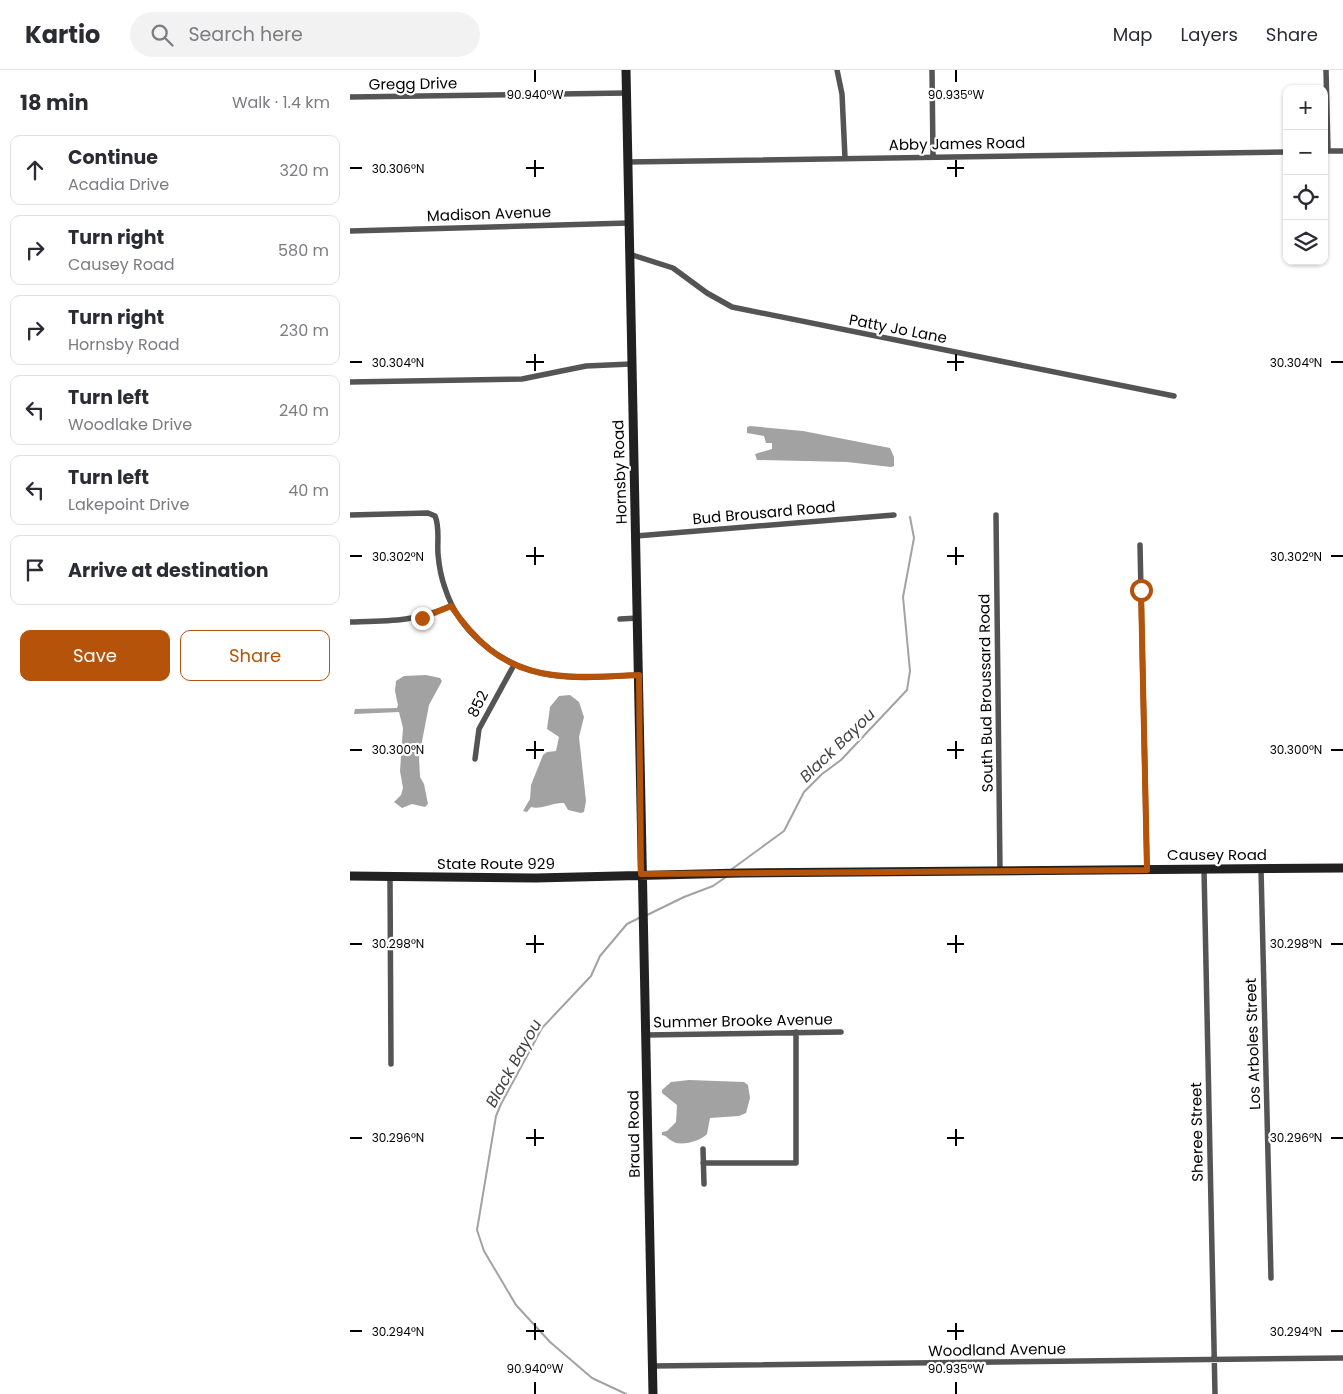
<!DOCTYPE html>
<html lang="en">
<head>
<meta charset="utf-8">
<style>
  :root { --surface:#fff; --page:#f2f2f3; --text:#2b2b33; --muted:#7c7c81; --line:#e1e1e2; --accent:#b45309 }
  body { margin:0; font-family:Poppins,sans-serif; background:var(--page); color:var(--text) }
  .controls { position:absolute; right:15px; top:15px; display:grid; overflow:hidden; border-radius:10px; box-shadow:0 1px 4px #0004 }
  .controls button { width:45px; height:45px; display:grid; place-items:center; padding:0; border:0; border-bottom:1px solid var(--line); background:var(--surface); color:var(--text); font:25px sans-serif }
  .stop { position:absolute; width:15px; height:15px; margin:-11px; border:4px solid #b45309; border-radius:50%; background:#fff }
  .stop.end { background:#b45309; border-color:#fff; box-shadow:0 1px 5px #0008 }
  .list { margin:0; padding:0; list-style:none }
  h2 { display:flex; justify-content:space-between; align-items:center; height:65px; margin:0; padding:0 20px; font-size:21px }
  h2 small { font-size:16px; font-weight:400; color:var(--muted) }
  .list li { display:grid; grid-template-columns:32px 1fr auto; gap:15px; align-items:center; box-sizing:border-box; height:70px; margin:0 10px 10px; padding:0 10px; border:1px solid var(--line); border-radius:10px }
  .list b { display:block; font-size:19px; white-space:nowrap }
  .list p { margin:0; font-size:16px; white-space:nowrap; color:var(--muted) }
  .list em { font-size:16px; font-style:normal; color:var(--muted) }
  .actions { display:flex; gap:10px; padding:15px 20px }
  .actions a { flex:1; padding:11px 0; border:1px solid var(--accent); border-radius:10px; text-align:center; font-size:18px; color:var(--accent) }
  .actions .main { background:var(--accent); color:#fff }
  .icon { flex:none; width:28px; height:28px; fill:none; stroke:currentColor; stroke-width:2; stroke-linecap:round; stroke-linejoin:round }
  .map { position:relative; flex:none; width:993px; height:1324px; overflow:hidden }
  header { display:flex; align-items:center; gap:30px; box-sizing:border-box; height:70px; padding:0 25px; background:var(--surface); border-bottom:1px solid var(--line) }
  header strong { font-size:24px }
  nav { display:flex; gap:28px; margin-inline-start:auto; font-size:18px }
  .search { width:350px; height:45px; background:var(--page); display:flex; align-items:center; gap:12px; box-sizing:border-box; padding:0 18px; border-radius:28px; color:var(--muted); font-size:19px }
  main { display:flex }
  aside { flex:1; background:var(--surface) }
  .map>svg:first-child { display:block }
  .water { fill:#a2a2a2 }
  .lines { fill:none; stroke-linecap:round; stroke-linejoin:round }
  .stream { stroke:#a2a2a2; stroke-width:2 }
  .street { stroke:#545454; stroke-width:5.5 }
  .secondary { stroke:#212121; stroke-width:9 }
  .route { stroke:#b45309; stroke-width:6 }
  .ticks { fill:none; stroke:#000; stroke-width:2 }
  .labels { text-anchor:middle; stroke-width:4.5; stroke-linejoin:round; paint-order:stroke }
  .street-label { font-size:15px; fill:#000; stroke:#fff }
  .water-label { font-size:16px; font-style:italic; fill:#434343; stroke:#fff }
  .ticks-label { font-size:12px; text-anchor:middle; fill:#000; stroke:#fff; stroke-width:4.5; stroke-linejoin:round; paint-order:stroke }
</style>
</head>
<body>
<header>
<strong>Kartio</strong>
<div class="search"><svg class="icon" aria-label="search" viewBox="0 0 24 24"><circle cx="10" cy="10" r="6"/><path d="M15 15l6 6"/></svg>Search here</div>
<nav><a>Map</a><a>Layers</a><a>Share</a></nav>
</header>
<main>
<aside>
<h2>18 min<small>Walk · 1.4 km</small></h2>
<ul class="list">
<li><svg class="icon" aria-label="ahead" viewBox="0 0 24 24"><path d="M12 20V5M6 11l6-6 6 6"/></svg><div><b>Continue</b><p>Acadia Drive</p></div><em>320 m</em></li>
<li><svg class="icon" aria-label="right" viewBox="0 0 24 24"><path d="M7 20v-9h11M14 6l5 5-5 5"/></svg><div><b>Turn right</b><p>Causey Road</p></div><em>580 m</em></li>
<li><svg class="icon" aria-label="right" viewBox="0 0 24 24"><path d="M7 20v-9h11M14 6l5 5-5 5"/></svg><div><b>Turn right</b><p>Hornsby Road</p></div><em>230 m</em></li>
<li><svg class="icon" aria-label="left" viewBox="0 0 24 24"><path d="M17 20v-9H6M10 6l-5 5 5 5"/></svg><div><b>Turn left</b><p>Woodlake Drive</p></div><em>240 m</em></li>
<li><svg class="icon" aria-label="left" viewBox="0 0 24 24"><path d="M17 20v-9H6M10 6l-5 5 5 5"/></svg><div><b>Turn left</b><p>Lakepoint Drive</p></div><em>40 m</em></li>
<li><svg class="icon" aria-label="arrive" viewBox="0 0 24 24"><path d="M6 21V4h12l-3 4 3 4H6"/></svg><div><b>Arrive at destination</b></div></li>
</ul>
<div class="actions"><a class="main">Save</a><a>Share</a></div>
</aside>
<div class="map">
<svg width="993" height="1324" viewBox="0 0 993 1324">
  <rect width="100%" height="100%" fill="#fff"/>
  <path class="water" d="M400,356l53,5 87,17 4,9v9l-3,1 -44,-5 -90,-2 -2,-6 17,-5v-6h-6l-2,-7 -17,-3v-6z
    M76,605l14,3 2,3 -13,24 -10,52 1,20 4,7 4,20 -3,3 -13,-3 -10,4 -8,-6 7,-7 2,-7 -3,-17 3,-43 -4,-16 -45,2 1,-5 42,-1 1,-3 -3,-14 1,-10 8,-5z
    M220,625l9,7 5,15 -5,20 7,64 -2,11 -3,1 -13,-3 -4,-7c-11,-1 -23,7 -33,4l-4,5 -4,-1 7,-12 1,-14 12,-30 4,-3 9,-1 3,-14 -12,-8 3,-22 9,-11z
    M339,1010l55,2 4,3 2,13 -4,15 -7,3 -29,2 -3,16c-6,7 -27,13 -35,7 -4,-2 -5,-5 -10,-6v-3l5,-1 9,-9 1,-17 -15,-12v-3l9,-8z"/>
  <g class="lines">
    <path class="stream" d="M382,799l52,-38 20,-39 18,-18 19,-14 66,-70 3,-19 -7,-74 11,-59 -4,-21
      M295,846l39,-19 29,-11 13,-9
      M276,1324l-34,-16 -42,-36 -34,-37 -32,-54 -7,-21 19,-114 5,-12 41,-76 49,-52 9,-20 27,-32 14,-7"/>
    <path class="street" d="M487,0l5,24 3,64
      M582,0l1,86
      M976,0l2,81
      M0,27l276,-4
      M974,81h19
      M277,92l660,-10
      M0,161l278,-8
      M279,184l44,14 34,25 25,14 442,89
      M0,312l172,-3 64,-13 45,-2
      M0,445l78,-2 7,3c5,11 2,26 3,38 1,12 3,23 7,34 7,22 20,41 38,56 49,41 97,34 156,31
      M646,445l4,356
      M286,466l258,-21
      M790,475l7,324
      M270,549l18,-1
      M0,552c39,-1 64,0 101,-16
      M125,689l4,-30 35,-64
      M854,799l11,525
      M911,799l10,409
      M40,808l1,186
      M296,965l195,-3
      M353,1079l1,35
      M353,1093h93v-131
      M301,1296l692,-8"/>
    <path class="secondary" d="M276,0l27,1324
      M0,806l186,2 205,-5 602,-5"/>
  </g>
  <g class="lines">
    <path class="route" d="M72,548l29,-12c53,78 104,73 188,69l2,199 506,-4 -6,-280"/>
  </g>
  <path class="ticks" d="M185,0v12M606,0v12M185,90v17M606,90v17M0,98h12M176,98h18M597,98h17M185,284v17M606,284v17M0,292h12M176,292h18M597,292h17M981,292h12M185,477v18M606,477v18M0,486h12M176,486h18M597,486h17M981,486h12M185,671v18M606,671v18M0,680h12M176,680h18M597,680h17M981,680h12M185,865v18M606,865v18M0,874h12M176,874h18M597,874h17M981,874h12M185,1059v17M606,1059v17M0,1068h12M176,1068h18M597,1068h17M981,1068h12M185,1253v17M606,1253v17M0,1261h12M176,1261h18M597,1261h17M981,1261h12M185,1312v12M606,1312v12"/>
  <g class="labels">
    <g class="street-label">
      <text transform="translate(63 14) rotate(-1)" y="5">Gregg Drive</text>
      <text transform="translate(607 74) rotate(-1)" y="5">Abby James Road</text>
      <text transform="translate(139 144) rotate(-2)" y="5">Madison Avenue</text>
      <text transform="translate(548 259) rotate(11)" y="5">Patty Jo Lane</text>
      <text transform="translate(270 402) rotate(-92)" y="5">Hornsby Road</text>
      <text transform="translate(414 443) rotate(-5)" y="5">Bud Brousard Road</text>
      <text transform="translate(636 623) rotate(-91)" y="5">South Bud Broussard Road</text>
      <text transform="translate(128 634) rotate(-63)" y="5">852</text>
      <text x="867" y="790">Causey Road</text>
      <text x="146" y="799">State Route 929</text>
      <text transform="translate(393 951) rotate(-1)" y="5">Summer Brooke Avenue</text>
      <text transform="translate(903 974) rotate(-92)" y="5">Los Arboles Street</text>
      <text transform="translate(847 1062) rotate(-91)" y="5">Sheree Street</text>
      <text transform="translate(284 1064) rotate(-91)" y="5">Braud Road</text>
      <text transform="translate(647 1280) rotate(-1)" y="5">Woodland Avenue</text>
    </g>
    <g class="water-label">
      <text transform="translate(487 675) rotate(-44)" y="6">Black Bayou</text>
      <text transform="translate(163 993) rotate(-61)" y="6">Black Bayou</text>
    </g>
  </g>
  <g class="ticks-label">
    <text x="185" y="29">90.940°W</text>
    <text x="606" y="29">90.935°W</text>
    <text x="48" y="103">30.306°N</text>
    <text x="48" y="297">30.304°N</text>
    <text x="946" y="297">30.304°N</text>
    <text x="48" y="491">30.302°N</text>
    <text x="946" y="491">30.302°N</text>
    <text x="48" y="684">30.300°N</text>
    <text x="946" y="684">30.300°N</text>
    <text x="48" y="878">30.298°N</text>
    <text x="946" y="878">30.298°N</text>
    <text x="48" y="1072">30.296°N</text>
    <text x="946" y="1072">30.296°N</text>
    <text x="48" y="1266">30.294°N</text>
    <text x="946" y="1266">30.294°N</text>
    <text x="185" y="1303">90.940°W</text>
    <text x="606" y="1303">90.935°W</text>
  </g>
</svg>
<div class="controls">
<button>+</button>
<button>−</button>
<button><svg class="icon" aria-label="locate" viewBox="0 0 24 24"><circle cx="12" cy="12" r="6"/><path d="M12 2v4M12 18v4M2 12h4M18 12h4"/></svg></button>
<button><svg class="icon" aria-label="layers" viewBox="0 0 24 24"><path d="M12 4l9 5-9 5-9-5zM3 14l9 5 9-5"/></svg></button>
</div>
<div class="stop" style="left:791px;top:520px"></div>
<div class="stop end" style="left:72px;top:548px"></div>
</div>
</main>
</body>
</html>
